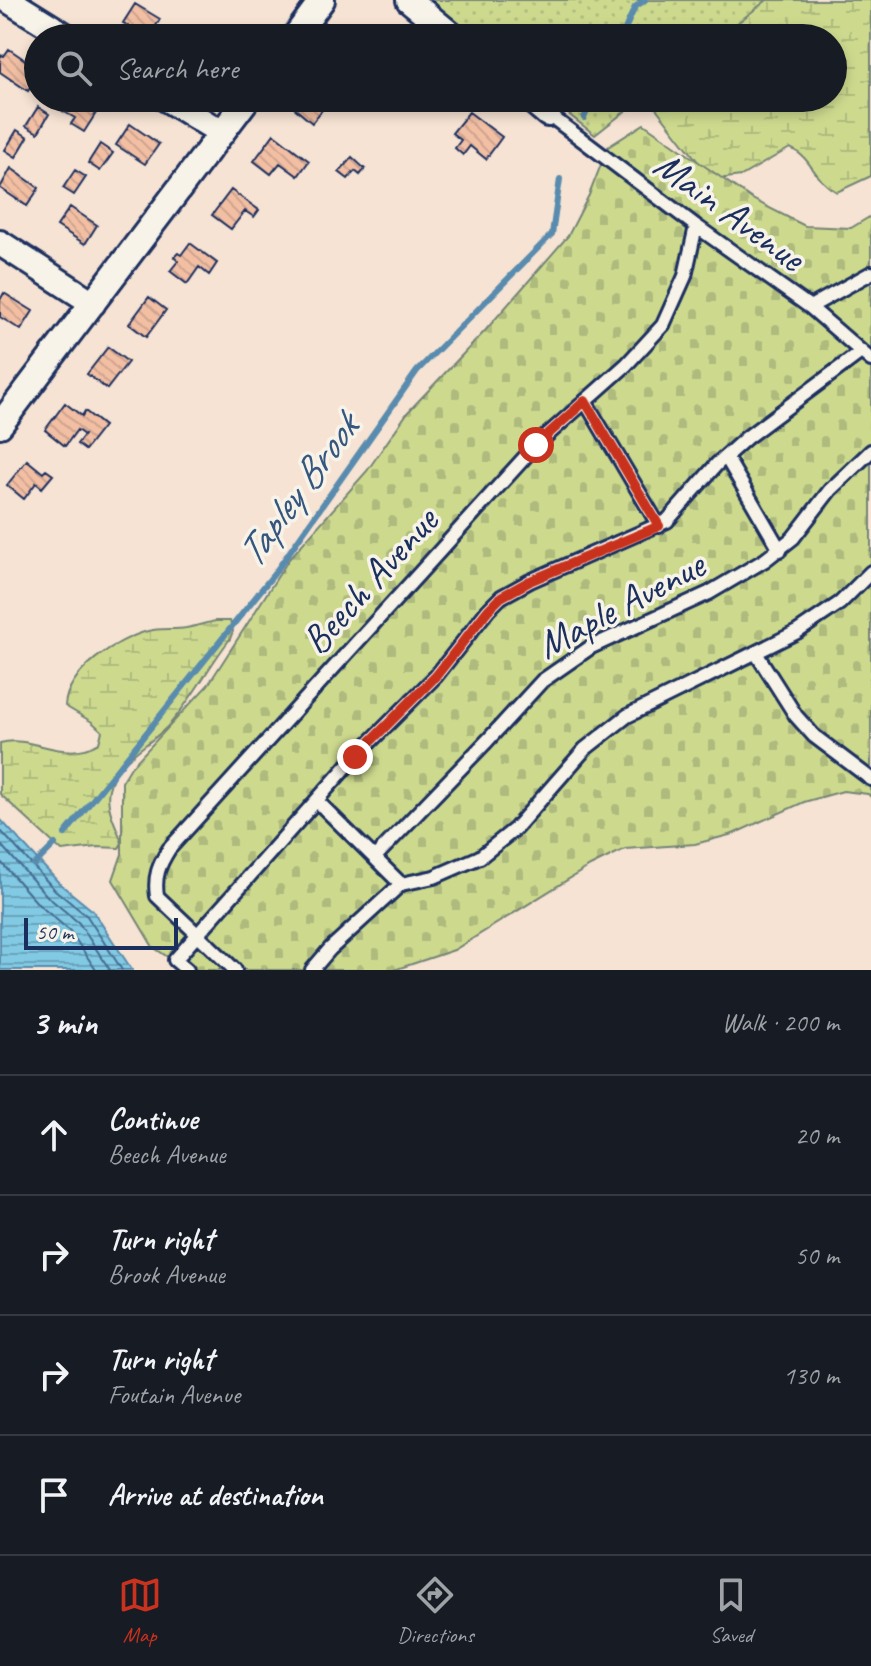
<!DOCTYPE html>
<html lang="en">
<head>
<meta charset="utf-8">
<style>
  :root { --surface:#171b24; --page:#20242c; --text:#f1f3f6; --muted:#9ea1a6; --line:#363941; --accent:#c8321e }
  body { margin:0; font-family:Caveat,sans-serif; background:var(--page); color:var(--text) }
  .scale { position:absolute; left:24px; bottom:20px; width:154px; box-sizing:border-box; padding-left:8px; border:4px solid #1b2f5e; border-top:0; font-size:22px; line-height:28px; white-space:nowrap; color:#1b2f5e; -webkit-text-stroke:6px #f7f3e8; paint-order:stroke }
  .stop { position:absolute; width:24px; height:24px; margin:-18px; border:6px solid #c8321e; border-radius:50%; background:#fff }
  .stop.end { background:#c8321e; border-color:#fff; box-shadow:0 2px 8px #0008 }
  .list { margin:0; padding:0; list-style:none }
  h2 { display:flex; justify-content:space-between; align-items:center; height:104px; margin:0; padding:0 32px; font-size:34px }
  h2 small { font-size:26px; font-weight:400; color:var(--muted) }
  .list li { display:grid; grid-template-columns:52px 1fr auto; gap:24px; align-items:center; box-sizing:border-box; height:120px; padding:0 32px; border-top:2px solid var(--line) }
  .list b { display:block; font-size:30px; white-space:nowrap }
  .list p { margin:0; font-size:26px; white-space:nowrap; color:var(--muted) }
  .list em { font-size:26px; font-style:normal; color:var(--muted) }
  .icon { flex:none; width:44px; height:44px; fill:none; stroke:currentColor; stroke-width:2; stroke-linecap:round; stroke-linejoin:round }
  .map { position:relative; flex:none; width:871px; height:970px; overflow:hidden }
  .search { position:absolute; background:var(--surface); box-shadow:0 4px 12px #0003; left:24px; right:24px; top:24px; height:88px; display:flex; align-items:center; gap:20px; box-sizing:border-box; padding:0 28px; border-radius:44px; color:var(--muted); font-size:30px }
  .sheet { height:584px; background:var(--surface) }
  nav { display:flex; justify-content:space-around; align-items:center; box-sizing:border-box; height:112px; border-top:2px solid var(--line); background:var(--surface); font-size:22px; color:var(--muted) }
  nav a { display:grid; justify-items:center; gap:4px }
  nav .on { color:var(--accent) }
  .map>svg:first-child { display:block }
  .wetland { fill:url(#wetland-marsh); stroke:#748476; stroke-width:2 }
  .cemetery { fill:url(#cemetery-stones); stroke:#748476; stroke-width:2 }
  .park { fill:url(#park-dots); stroke:#748476; stroke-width:2 }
  .water { fill:url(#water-rules); stroke:#598bae; stroke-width:2 }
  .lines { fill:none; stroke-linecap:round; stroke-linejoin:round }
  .shore { stroke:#446d93; stroke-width:2 }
  .stream { stroke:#598bae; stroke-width:6 }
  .building { fill:url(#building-back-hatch); stroke:#1b2f5e; stroke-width:2 }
  .lane-casing { stroke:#1b2f5e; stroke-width:18 }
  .street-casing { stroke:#1b2f5e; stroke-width:30 }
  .lane { stroke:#f7f3e8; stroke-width:12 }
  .street { stroke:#f7f3e8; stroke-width:24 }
  .route { stroke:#c8321e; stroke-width:10 }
  .labels { text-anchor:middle; stroke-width:7; stroke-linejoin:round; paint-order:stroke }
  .street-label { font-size:40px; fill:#1b2f5e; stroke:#f7f3e8 }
  .water-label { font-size:42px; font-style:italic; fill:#35567f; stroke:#f7f3e8 }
</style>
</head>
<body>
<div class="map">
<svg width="871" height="970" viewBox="0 0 871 970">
  <defs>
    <pattern id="wetland-marsh" width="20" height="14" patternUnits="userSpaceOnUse" patternTransform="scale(2)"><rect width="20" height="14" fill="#cdda8e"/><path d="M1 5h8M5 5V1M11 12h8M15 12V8" fill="none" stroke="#afbb7d"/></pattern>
    <pattern id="cemetery-stones" width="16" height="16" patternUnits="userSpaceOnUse" patternTransform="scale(2)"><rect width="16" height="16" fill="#cdda8e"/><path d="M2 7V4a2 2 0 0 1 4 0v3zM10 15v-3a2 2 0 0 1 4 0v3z" fill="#afbb7d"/></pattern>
    <pattern id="park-dots" width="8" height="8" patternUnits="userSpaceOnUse" patternTransform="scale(2)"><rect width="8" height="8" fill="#cdda8e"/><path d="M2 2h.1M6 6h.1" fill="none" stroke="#afbb7d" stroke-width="1.8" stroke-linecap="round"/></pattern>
    <pattern id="water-rules" width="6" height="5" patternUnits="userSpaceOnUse" patternTransform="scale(2)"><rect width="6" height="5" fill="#82c9e3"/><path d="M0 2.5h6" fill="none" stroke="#6aa4bb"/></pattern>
    <pattern id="building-back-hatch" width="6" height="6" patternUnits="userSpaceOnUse" patternTransform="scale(2)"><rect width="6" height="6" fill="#f2bfa3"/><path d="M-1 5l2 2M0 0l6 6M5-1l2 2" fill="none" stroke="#cfa48f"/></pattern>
  </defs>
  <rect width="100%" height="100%" fill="#f6e3d3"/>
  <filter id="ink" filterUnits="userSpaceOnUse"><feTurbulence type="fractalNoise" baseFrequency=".0125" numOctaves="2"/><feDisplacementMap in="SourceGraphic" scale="16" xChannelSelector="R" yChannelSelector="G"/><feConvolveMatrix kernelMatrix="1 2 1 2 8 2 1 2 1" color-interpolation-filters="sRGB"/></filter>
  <g filter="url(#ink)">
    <path class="wetland" d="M603,0h268v176l-34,16c-25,-13 -25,-35 -47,-44l-49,28 -23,3 -15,-11 -55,-70h185v-60h-223z
      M216,621h14l3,10 -3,8c-22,28 -38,61 -62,87 -19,20 -53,34 -59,63 -4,19 8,37 13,54l-3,5 -22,-1 -35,4 -62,-57v-51c33,-9 64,21 99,0l3,-12 -10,-9 -27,-16c2,-35 52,-67 83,-75 12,-3 25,-1 38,-3 10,-2 20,-5 30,-7z"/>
    <path class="cemetery" d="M644,124l108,75 53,27 46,2 20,-12v581l-3,-3 -25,-3 -39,11 -71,32 -38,10 -70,5 -35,17 -136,84 -60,20h-207l-34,-23 -40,-67 9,-26v-72l9,-15 77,-82 81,-126 78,-88 41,-59 76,-80 84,-96 21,-41 19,-48z"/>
    <path class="park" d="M422,0h345l-49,38h-247z
      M548,98h94l-47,37z"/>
    <path class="water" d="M0,819l60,65 33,27 39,59h-132z"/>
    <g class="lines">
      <path class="shore" d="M0,830l55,60 32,26 35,54
        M0,844l48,53 31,26 31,47
        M0,861l39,44 31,26 26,39"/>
      <path class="stream" d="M621,38l14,-31 10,-7
        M584,118l9,-20
        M65,834l209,-260 143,-203 135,-137 8,-55
        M34,865l21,-21"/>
    </g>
    <path class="building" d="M135,4l25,15 -11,19 -26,-15z
      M370,24l11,8 -5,6h-29l8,-11 8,7z
      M9,49l25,17 -4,7 7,5 -9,13 -28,-19v-15l2,-2 2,1z
      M58,98h26l14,12 -14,22 -13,-8 4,-6 -21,-12z
      M298,98h33l-19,25 -20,-17z
      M38,107l11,7 -11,19 -12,-7z
      M469,112l33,25 -16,22 -16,-13 -7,9 -8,-7 6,-8 -9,-7z
      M130,124l29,20 -14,20 -29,-19z
      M17,130l11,7 -12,20 -11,-7z
      M274,134l35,27 -11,15 -18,-13 -9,11 -17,-13z
      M100,144l13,9 -13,18 -12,-8z
      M352,157l13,12 -5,6 -5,-4 -7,8 -9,-7z
      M11,168l28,20 -12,18 -27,-18z
      M75,170l11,7 -12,18 -11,-7z
      M231,190l28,20 -5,7 -9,-6 -14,18 -19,-14z
      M70,207l27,18 -12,19 -28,-18z
      M190,243l27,20 -8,12 -10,-8 -12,17 -17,-13 8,-10 -4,-4 4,-4 3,2z
      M4,293l29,18 -12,19 -21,-13v-17z
      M149,297l17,13 -20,27 -17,-13z
      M108,347l20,15 -21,27 -20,-15z
      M65,403l17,13 3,-5 19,15 -19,24 -8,-6 7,-9 -7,-5 -12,16 -20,-16z
      M27,460l16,13 3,-3 7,5 -11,13 -6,-5 -12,16 -17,-14z"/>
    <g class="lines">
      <defs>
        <path id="lane" d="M548,114l148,112 114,81 61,53
          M810,307l61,-34
          M585,401l74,125
          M726,457l54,93
          M756,653l40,63 18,20 57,43
          M317,801l84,83
          M375,857l112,-116 55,-60 49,-34 118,-54 56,-33 28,-22 37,-48 41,-39
          M187,970l-12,-10 180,-203 81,-81 52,-66 13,-13 29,-16 137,-60 50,-57 29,-26 115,-86
          M235,970l-78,-74c-3,-20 2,-31 12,-47l367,-404 90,-80 37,-40 22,-49 11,-50
          M312,970l18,-21 71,-65 33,-7 46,-20 35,-28 70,-80 42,-33 170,-84 43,-29 31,-31"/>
        <path id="street" d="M8,0l61,38
          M409,0l46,38
          M294,38l28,-38
          M165,98l57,35
          M529,98l19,16
          M0,243l93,60
          M0,425l248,-327"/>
      </defs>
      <use href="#lane" class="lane-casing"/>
      <use href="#street" class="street-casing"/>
      <use href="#lane" class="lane"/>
      <use href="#street" class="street"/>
    </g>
  </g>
  <g class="lines" filter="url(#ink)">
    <path class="route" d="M355,757l81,-81 52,-66 13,-13 29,-16 129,-55 -74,-125 -49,44"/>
  </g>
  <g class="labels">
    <g class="street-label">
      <text transform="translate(730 210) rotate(36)" y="14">Main Avenue</text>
      <text transform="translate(369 580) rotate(-48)" y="14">Beech Avenue</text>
      <text transform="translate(620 604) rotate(-28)" y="14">Maple Avenue</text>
    </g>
    <g class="water-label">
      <text transform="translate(296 490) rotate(-54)" y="15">Tapley Brook</text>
    </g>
  </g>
</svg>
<div class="scale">50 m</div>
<div class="stop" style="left:536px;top:445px"></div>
<div class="stop end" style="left:355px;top:757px"></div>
<div class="search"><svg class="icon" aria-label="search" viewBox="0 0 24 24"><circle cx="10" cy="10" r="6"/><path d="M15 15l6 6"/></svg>Search here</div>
</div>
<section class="sheet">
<h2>3 min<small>Walk · 200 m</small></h2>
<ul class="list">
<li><svg class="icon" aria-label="ahead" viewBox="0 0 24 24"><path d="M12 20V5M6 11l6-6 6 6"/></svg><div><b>Continue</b><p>Beech Avenue</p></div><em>20 m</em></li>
<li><svg class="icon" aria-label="right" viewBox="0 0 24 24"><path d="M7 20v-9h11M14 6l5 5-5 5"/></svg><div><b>Turn right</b><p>Brook Avenue</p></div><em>50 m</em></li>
<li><svg class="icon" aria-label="right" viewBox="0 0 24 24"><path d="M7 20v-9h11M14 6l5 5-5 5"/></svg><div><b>Turn right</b><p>Foutain Avenue</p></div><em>130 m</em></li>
<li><svg class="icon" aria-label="arrive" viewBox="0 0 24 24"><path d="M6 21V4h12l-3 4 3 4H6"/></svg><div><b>Arrive at destination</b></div></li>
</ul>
</section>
<nav>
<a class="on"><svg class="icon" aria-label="map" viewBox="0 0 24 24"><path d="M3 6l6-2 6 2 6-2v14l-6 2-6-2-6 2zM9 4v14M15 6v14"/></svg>Map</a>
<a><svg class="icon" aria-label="directions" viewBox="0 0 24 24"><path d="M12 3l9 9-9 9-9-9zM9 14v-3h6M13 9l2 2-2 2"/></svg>Directions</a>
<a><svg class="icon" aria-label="saved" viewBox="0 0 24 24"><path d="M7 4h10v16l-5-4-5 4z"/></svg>Saved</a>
</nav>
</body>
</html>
